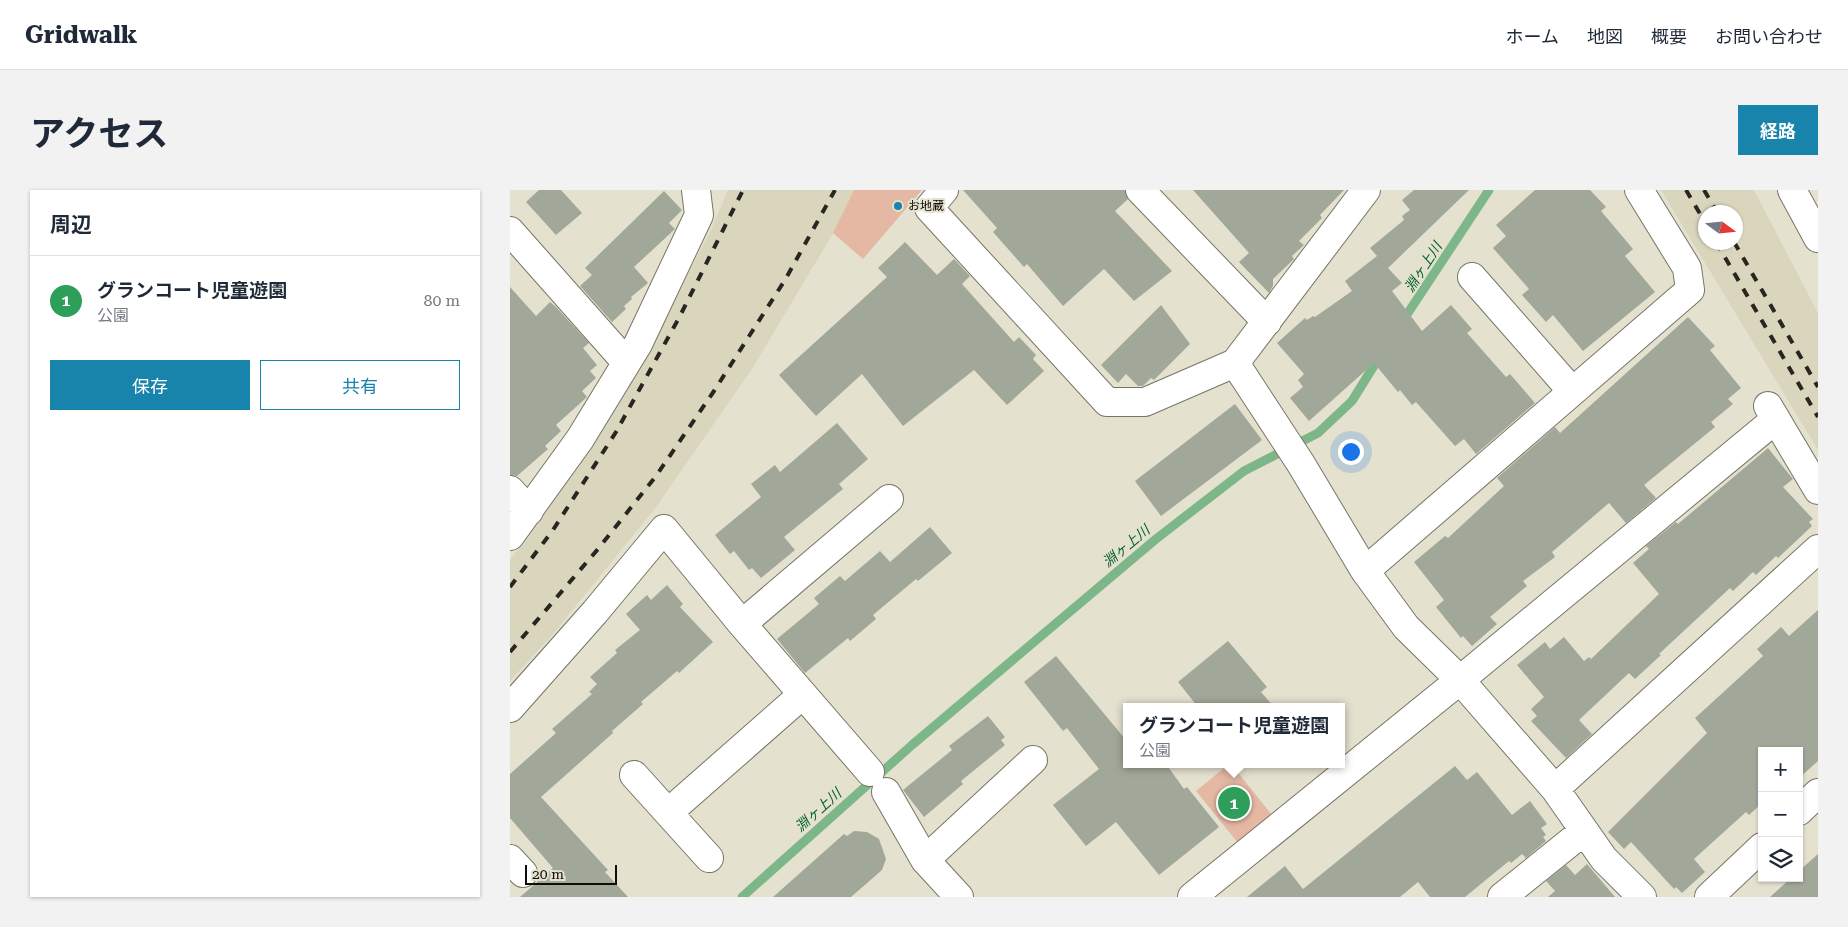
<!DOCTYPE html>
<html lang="ja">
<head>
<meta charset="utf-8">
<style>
  :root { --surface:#fff; --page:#f2f2f3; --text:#1f2937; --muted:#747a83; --line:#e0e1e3; --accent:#1883ab }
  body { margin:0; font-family:"Roboto Serif","Noto Sans JP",serif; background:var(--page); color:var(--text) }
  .controls { position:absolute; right:15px; bottom:15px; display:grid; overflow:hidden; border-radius:0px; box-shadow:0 1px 4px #0004 }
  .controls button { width:45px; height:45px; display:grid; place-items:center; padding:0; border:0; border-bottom:1px solid var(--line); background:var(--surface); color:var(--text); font:25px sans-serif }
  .compass { position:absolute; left:1188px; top:15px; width:45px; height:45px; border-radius:50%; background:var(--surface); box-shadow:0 1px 4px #0004; rotate:105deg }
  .scale { position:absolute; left:15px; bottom:12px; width:92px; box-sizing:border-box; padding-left:5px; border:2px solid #0f0d08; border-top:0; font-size:14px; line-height:18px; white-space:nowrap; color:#0f0d08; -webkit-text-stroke:4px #e4e1cf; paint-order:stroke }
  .you { position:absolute; left:840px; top:261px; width:18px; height:18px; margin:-12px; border:4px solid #fff; border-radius:50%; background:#1a73e8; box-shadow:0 0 0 8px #1a73e833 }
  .badge { display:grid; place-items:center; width:32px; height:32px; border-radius:50%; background:var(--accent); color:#fff; font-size:16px; font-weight:700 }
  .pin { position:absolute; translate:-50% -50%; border:2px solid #fff; box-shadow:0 1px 5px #0006 }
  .popup { position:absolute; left:613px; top:513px; width:222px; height:65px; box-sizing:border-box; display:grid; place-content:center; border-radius:0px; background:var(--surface); filter:drop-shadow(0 1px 4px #0005); font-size:16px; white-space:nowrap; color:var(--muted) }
  .popup b { font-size:19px; color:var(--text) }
  .popup::after { content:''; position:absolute; left:50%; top:100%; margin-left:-10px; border:10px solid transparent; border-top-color:var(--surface) }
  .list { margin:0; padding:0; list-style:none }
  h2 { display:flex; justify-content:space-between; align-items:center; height:65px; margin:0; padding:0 20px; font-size:21px }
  h2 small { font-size:16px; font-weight:400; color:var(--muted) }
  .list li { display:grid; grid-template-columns:32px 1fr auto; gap:15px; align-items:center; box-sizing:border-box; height:90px; padding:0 20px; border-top:1px solid var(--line) }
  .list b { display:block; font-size:19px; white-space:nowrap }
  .list p { margin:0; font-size:16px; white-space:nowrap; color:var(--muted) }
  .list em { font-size:16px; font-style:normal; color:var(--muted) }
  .actions { display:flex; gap:10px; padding:15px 20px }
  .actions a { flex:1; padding:11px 0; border:1px solid var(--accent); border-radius:0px; text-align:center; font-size:18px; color:var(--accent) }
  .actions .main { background:var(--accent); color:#fff }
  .icon { flex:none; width:28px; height:28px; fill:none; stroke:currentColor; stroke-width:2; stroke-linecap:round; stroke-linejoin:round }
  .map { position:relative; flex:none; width:1308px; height:707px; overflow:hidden; border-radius:0px }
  header { display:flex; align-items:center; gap:30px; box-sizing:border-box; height:70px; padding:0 25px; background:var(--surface); border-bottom:1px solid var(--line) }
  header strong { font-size:24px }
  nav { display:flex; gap:28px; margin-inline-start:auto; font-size:18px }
  .intro { display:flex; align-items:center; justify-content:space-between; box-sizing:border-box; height:120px; padding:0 30px }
  h1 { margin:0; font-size:35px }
  .button { padding:12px 22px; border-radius:0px; background:var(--accent); color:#fff; font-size:18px; font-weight:700 }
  main { display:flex; gap:30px; padding:0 30px }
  aside { flex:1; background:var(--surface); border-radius:0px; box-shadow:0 1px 4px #0004 }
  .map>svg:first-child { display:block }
  .built { fill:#dad5bd; fill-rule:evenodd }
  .green { fill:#e5b8a4 }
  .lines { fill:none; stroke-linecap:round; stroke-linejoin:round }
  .stream { stroke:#7cb689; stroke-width:9 }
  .building { fill:#a2a899 }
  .minor-casing { stroke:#777565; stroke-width:30 }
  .minor { stroke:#fff; stroke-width:28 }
  .rail { stroke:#28261f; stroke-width:4; stroke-dasharray:9 9; stroke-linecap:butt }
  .poi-dot { fill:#1883ab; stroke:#e4e1cf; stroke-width:2 }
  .labels { text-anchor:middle; stroke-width:4; stroke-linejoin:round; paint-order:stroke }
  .poi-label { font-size:12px; fill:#0f0d08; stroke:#e4e1cf; text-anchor:start }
  .water-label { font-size:14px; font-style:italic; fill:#00622b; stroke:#e4e1cf }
</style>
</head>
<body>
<header>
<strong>Gridwalk</strong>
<nav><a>ホーム</a><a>地図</a><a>概要</a><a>お問い合わせ</a></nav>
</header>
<div class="intro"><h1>アクセス</h1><a class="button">経路</a></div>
<main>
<aside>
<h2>周辺<small></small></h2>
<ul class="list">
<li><span class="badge" style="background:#2e9e5b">1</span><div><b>グランコート児童遊園</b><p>公園</p></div><em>80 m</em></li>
</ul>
<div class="actions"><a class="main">保存</a><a>共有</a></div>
</aside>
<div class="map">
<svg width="1308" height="707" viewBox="0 0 1308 707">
  <rect width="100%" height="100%" fill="#e4e1cf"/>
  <path class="built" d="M218,0h126l-19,40 -83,139 -96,138 -102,126 -44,48v-121l31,-41 50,-73 53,-87 67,-129z
    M1151,0h93l64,123v137zM1196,22h30v30h-30z"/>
  <path class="green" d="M344,0h68l-59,69 -30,-26z
    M719,574h2l41,51 -34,28 -42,-52z"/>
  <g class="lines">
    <path class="stream" d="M892,132l87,-132
      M232,707l170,-152 244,-206 88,-68 74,-38 34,-32 28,-45"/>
  </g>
  <path class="building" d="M29,0h22l21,23 -26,22 -30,-33z
    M453,0h162l3,9 -13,12 57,60 -38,30 -30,-32 -41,37 -36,-42 -3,3 -31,-35 4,-4z
    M683,0h151l-24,25 2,3 -23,23 5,4 -12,11 2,3 -1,1 -20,19v7l-4,7 -30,-31 10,-9z
    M904,0h55l-81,78 14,15 -10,8 30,40 29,-26 21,24 -5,4 39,44 4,-3 25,29 -59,51 -12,-15 -9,7 -39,-44 -4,3 -12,-15 -2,2 -24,-29 -65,58 -19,-23 13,-11 -5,-7 6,-6 -27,-31 28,-25 2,2 6,-4 2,1 37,-26 -7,-10 32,-25 -7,-8 34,-28 -2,-4 8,-6 -8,-10z
    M1025,0h55l16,17 -5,4 32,38 -8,7 30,36 -72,59 -30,-36 -7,7 -24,-27 7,-6 -36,-41 13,-12 -10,-11z
    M154,1l18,19 -13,13 6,6 -41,38 14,16 -17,14 1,2 -8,7 2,3 -14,13 -32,-36 12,-11 -7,-7z
    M395,52l32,33 17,-16 16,17 -8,8 52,58 5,-5 17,18 -3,4 11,12 -37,34 -33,-35 -71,56 -41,-52 -46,42 -37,-41 108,-98 -9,-9z
    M0,97l26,29 14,-14 6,5 33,36 -6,5 14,17 -7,6 6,7 -14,13 5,6 -31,28 5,6 -16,15 3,3 -31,27 -7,-1z
    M651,115l29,39 -36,36 -3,-2 -8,8h-5l-12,-12 -8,9 -17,-18z
    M1178,127l27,29 -5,4 31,38 -13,11 5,5 -22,18 4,5 -71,58 12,13 -30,25 -17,-20 -57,49 3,5 -32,24 4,5 -37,31 7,7 -25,22 -9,-10 -2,2 -25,-31 8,-7 -30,-38 31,-26 3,2 56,-52 -7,-8 58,-51 5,6z
    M725,214l27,36 -101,76 -26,-35z
    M327,233l31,36 -29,25 4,5 -59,48 11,13 -34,28 -9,-10 -3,2 -15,-19 -4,3 -15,-19 46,-38 -10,-13 24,-19 5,7z
    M1258,258l25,31 -10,8 30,32 -4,3 3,4 -34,32 -2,-2 -20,19 -3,-3 -20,19 -3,-3 -71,66 2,1 -26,24 -6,-6 -50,47 13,14 -26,24 -35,-37 6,-5 -6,-7 13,-12 -27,-32 28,-23 5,7 14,-12 20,24 5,-4 2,2 68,-65 -26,-31 16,-14 -3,-3 30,-24 2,2z
    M420,337l22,26 -34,28 -2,-2 -43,36 3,4 -26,22 -2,-3 -43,35 -28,-34 42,-35 -5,-6 26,-22 5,5 35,-30 10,11z
    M157,395l16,19 -3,3 33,35 -34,31 -2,-2 -36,31 2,2 -31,27 1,2 -72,64 67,73 -3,2 23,25h-108l33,-29 -43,-50v-44l46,-41 -4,-4 40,-35 -3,-2 8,-8 -7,-7 27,-24 -2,-3 25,-20 -14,-16 21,-19 4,5z
    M1308,420v151l-19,17v-27h-37v52l-13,12 -3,-3 -52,47 11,13 -23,21 -6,-6 -2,2 -43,-47 -7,7 -16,-17 99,-99 -12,-15 68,-62 -6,-7 24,-22 8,9z
    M718,451l39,46 -6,5 13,15h-76l-20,-25z
    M546,466l70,84v24h40l18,25 3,-2 32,40 -60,48 -43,-53 -30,24 -33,-41 46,-36 -32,-41 -4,3 -39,-49z
    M478,526l17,21 -4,3 4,5 -44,36 2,3 -39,33 -21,-27 49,-40 -3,-4z
    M945,576l12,14 10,-8 35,43 18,-14 17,23 -6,4 5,7 -3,2 3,4 -20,17 -4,-4 -11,9 -2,-2 -44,36h-35l-12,-15 -18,15h-153l38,-31 18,23z
    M344,641l13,1 12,7 7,20 -4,11 -31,27h-78l71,-63 3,2z
    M1308,664v43h-48l21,-19h8v-7z
    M1077,674l28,33h-67l7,-6 -9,-10 20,-16 9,10z"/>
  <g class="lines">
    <defs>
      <path id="minor" d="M434,0l-15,18 178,194h38l90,-39
        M630,0l127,132
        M1282,0l26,48
        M0,41l116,131
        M962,87l100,114
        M1258,216l50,84
        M0,300l19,21
        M0,346l70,-97 58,-95 61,-129 -3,-25
        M855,381l325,-281 -3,-22 -48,-78
        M0,518l85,-96 69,-83 78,95
        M360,582l-128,-148 147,-125
        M124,585l75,83
        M1045,599l263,-240
        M376,602l39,68 34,37
        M1289,621l19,-18
        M159,622l133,-117
        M0,669l13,14
        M415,670l108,-100
        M682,707l268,-217 -54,-53 -41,-56 -64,-107 -66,-101 131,-173
        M992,707l82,-66
        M1132,707l-38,-38 -49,-70 -95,-109 316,-261
        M1199,707l53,-50"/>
    </defs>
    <use href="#minor" class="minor-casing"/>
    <use href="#minor" class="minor"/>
    <path class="rail" d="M1176,0l20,34
      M1194,0l13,22
      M1206,52l102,175
      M1224,52l84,145
      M0,397l43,-57 63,-98 64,-116 63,-126
      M0,462l88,-103 58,-73 58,-85 71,-111 50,-90"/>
  </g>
  <circle class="poi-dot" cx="388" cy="16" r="5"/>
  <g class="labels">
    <g class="poi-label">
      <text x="398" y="20">お地蔵</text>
    </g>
    <g class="water-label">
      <text transform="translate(913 77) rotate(-57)" y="5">淵ヶ上川</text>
      <text transform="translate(616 356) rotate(-40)" y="5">淵ヶ上川</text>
      <text transform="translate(308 620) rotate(-42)" y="5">淵ヶ上川</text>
    </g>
  </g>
</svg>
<div class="controls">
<button>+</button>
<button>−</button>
<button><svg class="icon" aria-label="layers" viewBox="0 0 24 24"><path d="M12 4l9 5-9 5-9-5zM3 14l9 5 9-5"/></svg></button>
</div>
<svg class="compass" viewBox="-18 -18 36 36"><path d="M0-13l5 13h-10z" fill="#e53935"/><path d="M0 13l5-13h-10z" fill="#747a83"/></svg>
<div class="scale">20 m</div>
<div class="you"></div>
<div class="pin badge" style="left:724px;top:613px;background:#2e9e5b">1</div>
<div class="popup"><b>グランコート児童遊園</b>公園</div>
</div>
</main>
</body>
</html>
